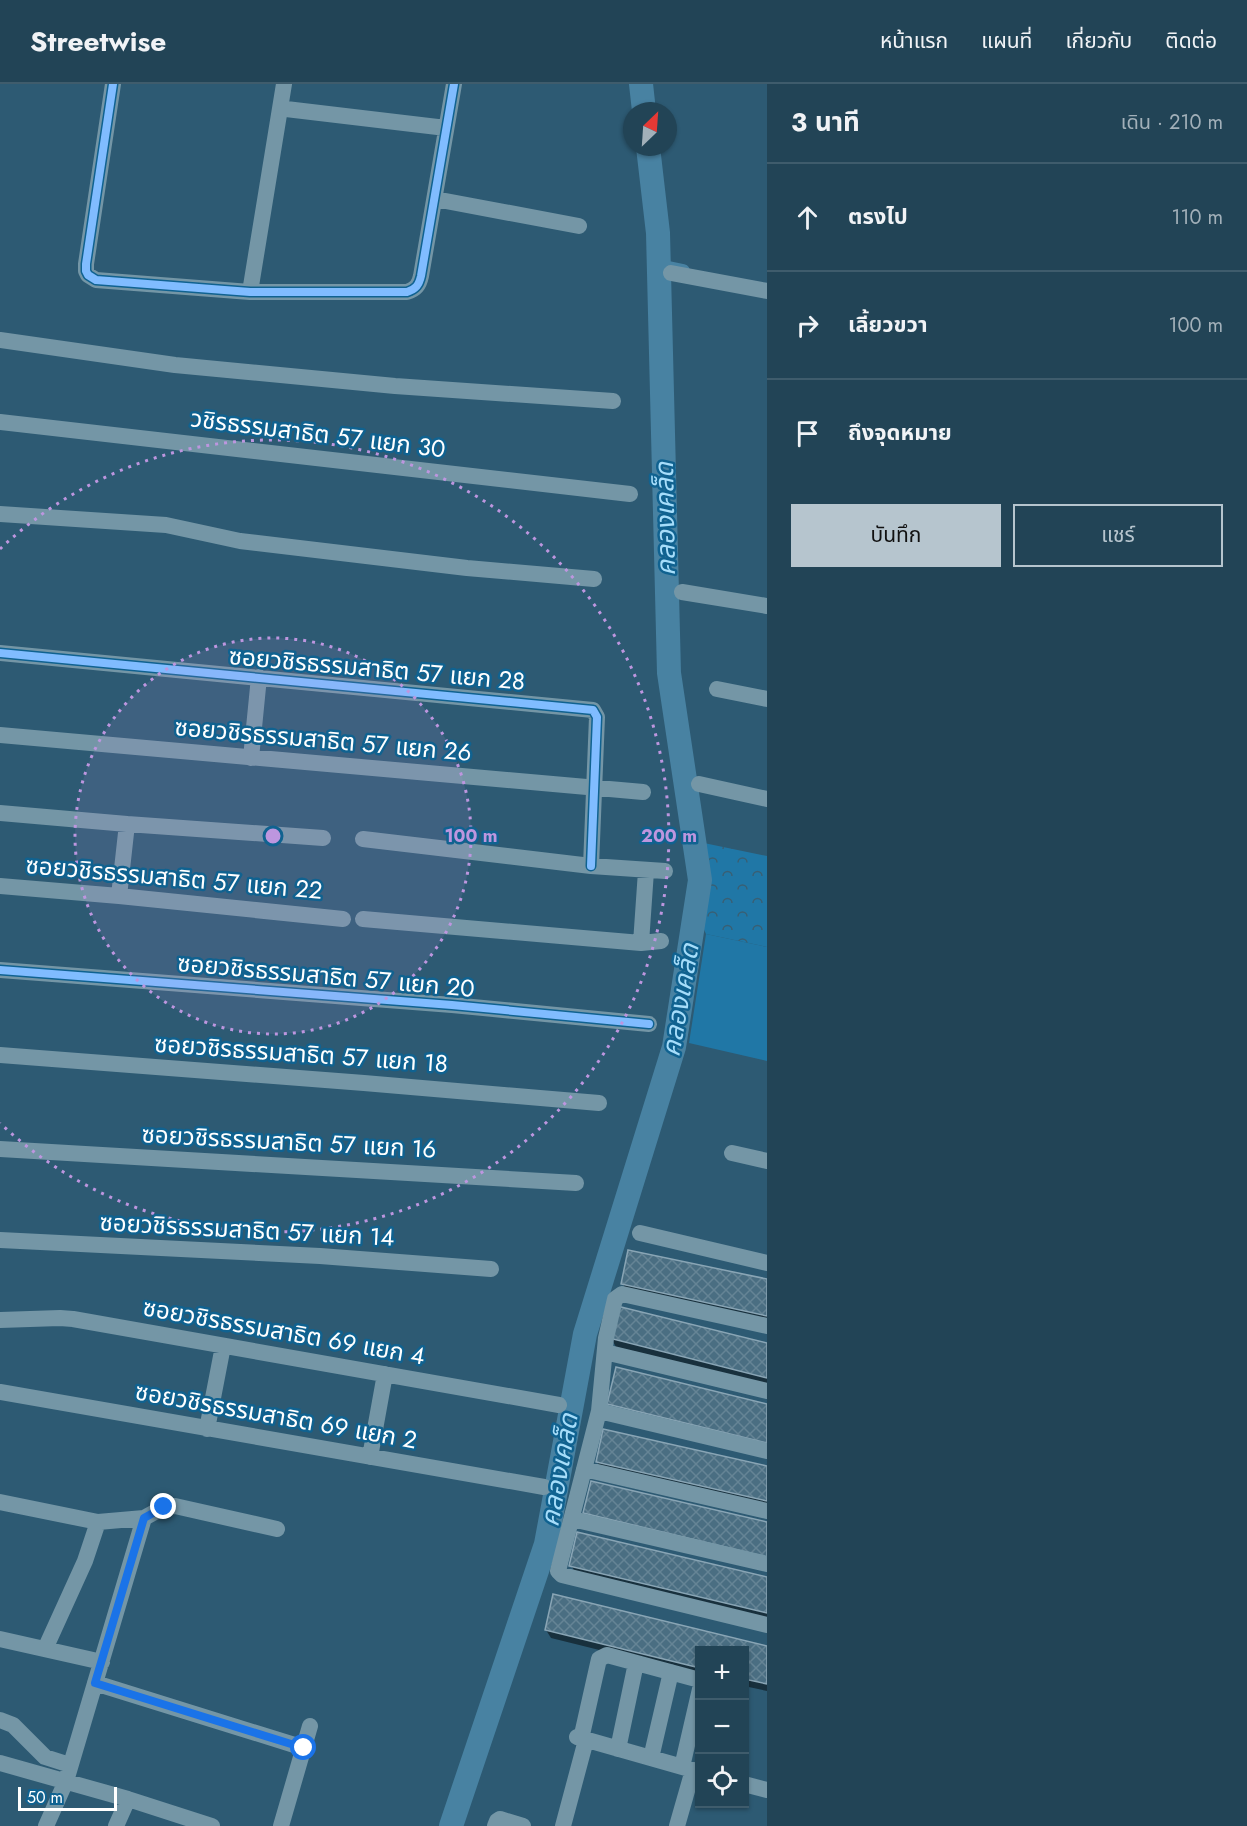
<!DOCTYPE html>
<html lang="th">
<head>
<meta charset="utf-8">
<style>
  :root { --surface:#224456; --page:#2e4e60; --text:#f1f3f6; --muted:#a2b0b9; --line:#3f5c6c; --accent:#b6c5ce }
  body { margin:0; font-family:Jost,"Noto Sans Thai",sans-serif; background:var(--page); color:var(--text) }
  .controls { position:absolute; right:18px; bottom:18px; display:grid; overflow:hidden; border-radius:0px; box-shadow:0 2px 4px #0004 }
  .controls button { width:54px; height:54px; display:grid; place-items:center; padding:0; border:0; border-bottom:2px solid var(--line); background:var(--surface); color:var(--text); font:30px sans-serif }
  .compass { position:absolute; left:623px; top:18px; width:54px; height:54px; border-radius:50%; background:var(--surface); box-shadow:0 2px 4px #0004; rotate:25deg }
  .scale { position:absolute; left:18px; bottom:15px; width:99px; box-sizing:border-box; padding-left:6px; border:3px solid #fff; border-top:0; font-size:16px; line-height:21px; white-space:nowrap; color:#fff; -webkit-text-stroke:4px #106290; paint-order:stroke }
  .stop { position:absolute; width:18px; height:18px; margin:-14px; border:4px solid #1a73e8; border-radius:50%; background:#fff }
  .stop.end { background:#1a73e8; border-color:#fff; box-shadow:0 2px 6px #0008 }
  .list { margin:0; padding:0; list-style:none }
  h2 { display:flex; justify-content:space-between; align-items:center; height:78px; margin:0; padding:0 24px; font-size:26px }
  h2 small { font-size:20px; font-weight:400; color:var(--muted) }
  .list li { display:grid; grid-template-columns:39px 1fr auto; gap:18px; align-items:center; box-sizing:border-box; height:108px; padding:0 24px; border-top:2px solid var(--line) }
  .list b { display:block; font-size:22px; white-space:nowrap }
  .list em { font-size:20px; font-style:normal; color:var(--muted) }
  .actions { display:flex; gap:12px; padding:18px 24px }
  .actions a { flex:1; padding:14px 0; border:2px solid var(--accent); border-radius:0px; text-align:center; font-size:21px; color:var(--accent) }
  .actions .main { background:var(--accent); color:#111 }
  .icon { flex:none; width:33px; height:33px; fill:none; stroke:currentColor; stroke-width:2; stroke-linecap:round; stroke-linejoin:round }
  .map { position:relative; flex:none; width:767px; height:1742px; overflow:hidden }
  header { display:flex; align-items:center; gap:36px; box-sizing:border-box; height:84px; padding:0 30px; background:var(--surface); border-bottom:2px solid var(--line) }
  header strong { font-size:28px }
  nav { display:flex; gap:33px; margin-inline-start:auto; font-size:21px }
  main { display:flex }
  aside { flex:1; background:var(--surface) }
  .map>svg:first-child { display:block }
  .forest { fill:url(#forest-crowns) }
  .garden { fill:#2077a6 }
  .shadow { fill:#0007 }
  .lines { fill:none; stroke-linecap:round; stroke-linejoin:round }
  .canal { stroke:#4882a2; stroke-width:14 }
  .river { stroke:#4882a2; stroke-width:24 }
  .building { fill:url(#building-cross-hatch); stroke:#89a5b5; stroke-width:1.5 }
  .minor { stroke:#7496a6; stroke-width:16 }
  .cycleway-casing { stroke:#106290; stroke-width:11 }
  .cycleway { stroke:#80bcff; stroke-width:8 }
  .route { stroke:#1a73e8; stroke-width:8 }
  .ring { fill:none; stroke:#bd96df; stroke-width:3; stroke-dasharray:3 6 }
  .labels { text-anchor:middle; stroke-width:5; stroke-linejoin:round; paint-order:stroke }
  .street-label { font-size:24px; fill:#fff; stroke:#106290 }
  .water-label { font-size:26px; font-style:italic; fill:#a6ddfa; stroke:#106290 }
  .centre { fill:#bd96df; stroke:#106290; stroke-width:3 }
  .ring-label { font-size:18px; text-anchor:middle; font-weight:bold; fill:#bd96df; stroke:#106290; stroke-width:5; stroke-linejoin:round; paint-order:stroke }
</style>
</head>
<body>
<header>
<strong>Streetwise</strong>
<nav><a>หน้าแรก</a><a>แผนที่</a><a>เกี่ยวกับ</a><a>ติดต่อ</a></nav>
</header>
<main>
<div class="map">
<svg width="767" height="1742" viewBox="0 0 767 1742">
  <defs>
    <pattern id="forest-crowns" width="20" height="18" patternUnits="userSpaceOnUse" patternTransform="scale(1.5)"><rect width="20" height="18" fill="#2077a6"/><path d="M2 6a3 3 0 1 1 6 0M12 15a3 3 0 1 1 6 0" fill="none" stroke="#385f74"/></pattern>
    <pattern id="building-cross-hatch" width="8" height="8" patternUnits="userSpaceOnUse" patternTransform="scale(1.5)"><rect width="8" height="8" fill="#4a6e82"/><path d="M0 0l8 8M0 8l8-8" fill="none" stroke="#658495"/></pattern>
  </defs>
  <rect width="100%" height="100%" fill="#2d5a73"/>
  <path class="forest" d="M699,758l68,14v91l-61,-13 -7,-16 6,-40z"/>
  <path class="garden" d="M706,850l61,13v114l-78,-18z"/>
  <path class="shadow" d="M630,1168l137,29v42l-139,-30 -5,-9z
    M618,1224l149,37v39l-151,-37 -5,-9z
    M604,1347l163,37v40l-165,-38 -5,-8z
    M578,1450l189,45v41l-191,-46 -5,-9z
    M554,1512l213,52v43l-23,-5v-36h-44v25l-149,-37 -5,-8z"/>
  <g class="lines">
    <path class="canal" d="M659,182l24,5"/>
    <path class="river" d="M641,0l3,27
      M451,1742l95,-282 39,-210 89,-287 26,-167 -31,-207 -11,-440 -10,-86"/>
  </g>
  <path class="building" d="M628,1166l139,29v37l-146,-32z
    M617,1222l150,37v35l-158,-40z
    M616,1283l151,37v39l-160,-39z
    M603,1345l164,37v35l-171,-39z
    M591,1397l176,41v35l-184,-44z
    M577,1448l190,45v36l-198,-47z
    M553,1510l214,52v38l-23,-5v-29h-44v18l-155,-38z"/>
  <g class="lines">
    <path class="minor" d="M113,0l-27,180v7l2,4 8,5 154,12h157c9,-3 12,-7 14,-16l33,-192
      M286,25l160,19
      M435,115l144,27
      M671,189l96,18
      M250,208l34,-208
      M0,256l175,25 220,21 218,15
      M0,338l630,72
      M0,430l166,11 74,16 227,27 127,11
      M682,508l85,14
      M0,569l593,57 4,7 -6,149
      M717,605l50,10
      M0,651l643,57
      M251,674l8,-81
      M699,700l68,15
      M0,729l127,11 196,14
      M363,755l228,27 74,5
      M0,802l119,10 224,23
      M119,812l8,-72
      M363,835l278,24 20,-2
      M641,859l5,-72
      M0,886l452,35 197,19
      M0,971l364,28 235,20
      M0,1065l576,34
      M732,1069l35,8
      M640,1149l127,30
      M0,1156l320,16 171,13
      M0,1236l60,-2 13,1 486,86
      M767,1242l-145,-32 -7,5 -9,39 -7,73 -41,160 4,4 205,50
      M605,1268l162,39
      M0,1308l544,95
      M599,1327l168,40
      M207,1345l16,-83
      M370,1373l15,-83
      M584,1385l183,42
      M0,1418l98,20 46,-4 20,-11 11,-1 102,23
      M572,1435l195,45
      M0,1555l102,23
      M45,1565l40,-88 13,-39
      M95,1599l209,65
      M0,1636l13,5 32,32 25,8
      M577,1653l123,35
      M581,1655l18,-80 8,-4 89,24 4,3
      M618,1665l18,-86
      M651,1674l20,-86
      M0,1679l128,36 84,27
      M682,1683l18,-78
      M744,1700l23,6
      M46,1742l20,-45 78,-263
      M116,1742l12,-27
      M281,1742l29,-100
      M495,1742l2,-5 3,-2 23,7
      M563,1742l23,-86
      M677,1742l16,-56"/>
    <defs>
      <path id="cycleway" d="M113,0l-27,180v7l2,4 8,5 154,12h157c9,-3 12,-7 14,-16l33,-192
        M0,569l593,57 4,7 -6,149
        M0,886l452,35 197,19"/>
    </defs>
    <use href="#cycleway" class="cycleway-casing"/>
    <use href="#cycleway" class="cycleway"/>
  </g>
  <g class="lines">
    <path class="route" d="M164,1423l-20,11 -49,165 209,65"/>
  </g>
  <circle cx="273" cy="752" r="198" fill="#bd96df" fill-opacity=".12"/>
  <g class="ring">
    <circle cx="273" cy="752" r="198"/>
    <path d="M0 465A396 396 0 1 1 0 1039"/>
  </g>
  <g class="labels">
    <g class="street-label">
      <text transform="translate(318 350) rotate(7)" y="8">วชิรธรรมสาธิต 57 แยก 30</text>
      <text transform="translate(377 585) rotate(5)" y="8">ซอยวชิรธรรมสาธิต 57 แยก 28</text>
      <text transform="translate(323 656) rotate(5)" y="8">ซอยวชิรธรรมสาธิต 57 แยก 26</text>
      <text transform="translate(174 794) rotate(5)" y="8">ซอยวชิรธรรมสาธิต 57 แยก 22</text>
      <text transform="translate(326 892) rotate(5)" y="8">ซอยวชิรธรรมสาธิต 57 แยก 20</text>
      <text transform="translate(301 970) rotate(4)" y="8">ซอยวชิรธรรมสาธิต 57 แยก 18</text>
      <text transform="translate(289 1058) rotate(3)" y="8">ซอยวชิรธรรมสาธิต 57 แยก 16</text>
      <text transform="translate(247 1146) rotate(3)" y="8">ซอยวชิรธรรมสาธิต 57 แยก 14</text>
      <text transform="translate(284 1248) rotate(10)" y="8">ซอยวชิรธรรมสาธิต 69 แยก 4</text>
      <text transform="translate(276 1332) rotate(10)" y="8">ซอยวชิรธรรมสาธิต 69 แยก 2</text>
    </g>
    <g class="water-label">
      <text transform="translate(665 435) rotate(-91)" y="9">คลองเคล็ด</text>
      <text transform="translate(680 916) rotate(-80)" y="9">คลองเคล็ด</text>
      <text transform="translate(559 1386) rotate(-80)" y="9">คลองเคล็ด</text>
    </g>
  </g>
  <circle cx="273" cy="752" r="9" class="centre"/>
  <g class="ring-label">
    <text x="471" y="758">100 m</text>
    <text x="669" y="758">200 m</text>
  </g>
</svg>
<div class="controls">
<button>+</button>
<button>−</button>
<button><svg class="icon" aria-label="locate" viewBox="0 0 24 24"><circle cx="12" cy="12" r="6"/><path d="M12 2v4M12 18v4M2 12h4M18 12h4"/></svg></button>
</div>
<svg class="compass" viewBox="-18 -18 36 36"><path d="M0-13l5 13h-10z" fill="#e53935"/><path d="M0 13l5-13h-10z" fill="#a2b0b9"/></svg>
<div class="scale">50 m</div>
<div class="stop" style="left:304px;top:1664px"></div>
<div class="stop end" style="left:164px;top:1423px"></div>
</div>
<aside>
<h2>3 นาที<small>เดิน · 210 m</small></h2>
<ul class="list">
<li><svg class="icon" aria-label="ahead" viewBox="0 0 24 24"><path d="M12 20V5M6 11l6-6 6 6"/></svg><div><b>ตรงไป</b></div><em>110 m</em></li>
<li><svg class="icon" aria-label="right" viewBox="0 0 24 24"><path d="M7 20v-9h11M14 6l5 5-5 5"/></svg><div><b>เลี้ยวขวา</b></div><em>100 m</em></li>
<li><svg class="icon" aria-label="arrive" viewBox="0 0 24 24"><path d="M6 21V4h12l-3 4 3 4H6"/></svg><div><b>ถึงจุดหมาย</b></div></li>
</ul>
<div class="actions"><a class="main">บันทึก</a><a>แชร์</a></div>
</aside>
</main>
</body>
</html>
